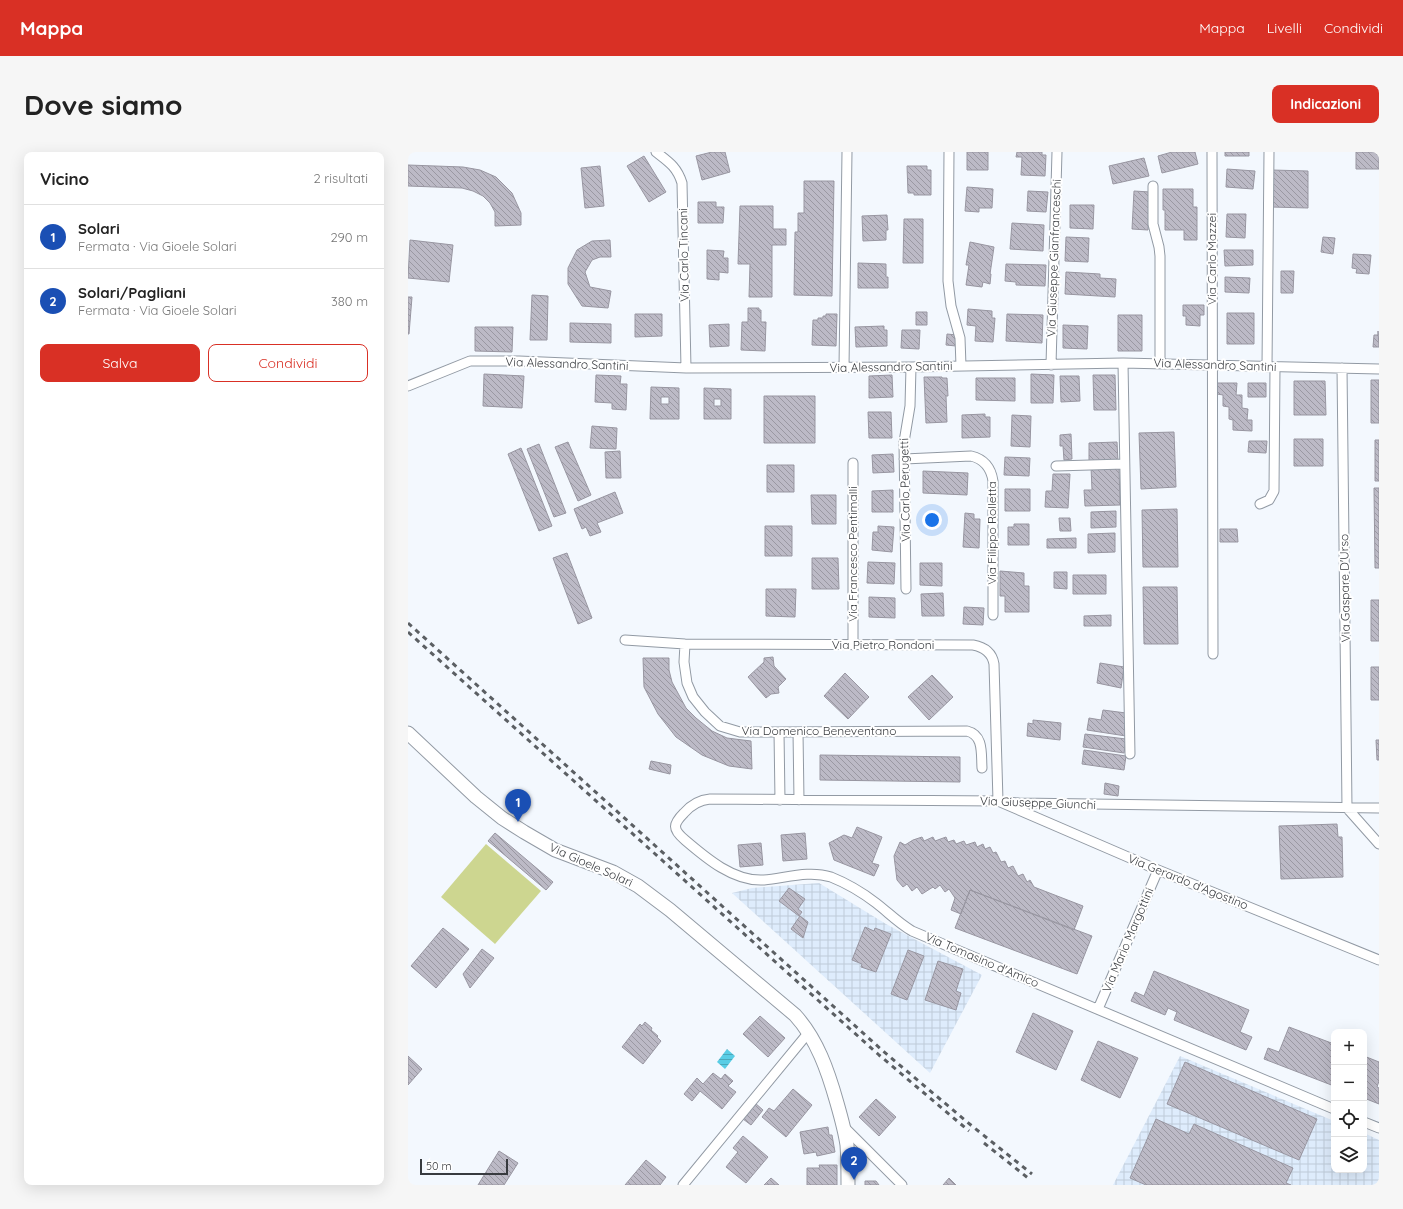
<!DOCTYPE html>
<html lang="it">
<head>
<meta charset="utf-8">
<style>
  :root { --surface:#fff; --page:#f6f6f6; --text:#222; --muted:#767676; --line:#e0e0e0; --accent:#d93025 }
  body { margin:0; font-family:Quicksand,sans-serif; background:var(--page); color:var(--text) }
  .controls { position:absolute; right:12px; bottom:12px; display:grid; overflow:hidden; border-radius:8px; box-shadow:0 4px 16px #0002 }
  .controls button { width:36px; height:36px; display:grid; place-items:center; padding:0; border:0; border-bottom:1px solid var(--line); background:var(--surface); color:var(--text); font:20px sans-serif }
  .scale { position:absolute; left:12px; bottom:10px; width:88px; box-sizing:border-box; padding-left:4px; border:2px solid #383b3f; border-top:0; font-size:11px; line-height:14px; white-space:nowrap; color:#383b3f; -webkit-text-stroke:3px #fff; paint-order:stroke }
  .you { position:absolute; left:524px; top:368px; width:14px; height:14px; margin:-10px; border:3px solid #fff; border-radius:50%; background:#1a73e8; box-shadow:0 0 0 6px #1a73e833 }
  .badge { display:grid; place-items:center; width:26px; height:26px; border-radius:50%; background:var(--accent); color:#fff; font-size:13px; font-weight:700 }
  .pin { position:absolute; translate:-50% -33px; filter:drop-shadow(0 1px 2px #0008) }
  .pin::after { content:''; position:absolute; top:21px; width:14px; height:12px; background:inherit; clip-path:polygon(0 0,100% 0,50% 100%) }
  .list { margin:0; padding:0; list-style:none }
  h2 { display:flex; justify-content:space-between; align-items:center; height:52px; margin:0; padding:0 16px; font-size:17px }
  h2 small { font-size:13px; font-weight:400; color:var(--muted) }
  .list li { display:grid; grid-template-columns:26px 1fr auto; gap:12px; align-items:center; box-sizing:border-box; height:64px; padding:0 16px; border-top:1px solid var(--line) }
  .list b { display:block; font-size:15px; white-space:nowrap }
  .list p { margin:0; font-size:13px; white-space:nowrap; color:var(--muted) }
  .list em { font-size:13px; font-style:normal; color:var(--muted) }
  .actions { display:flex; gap:8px; padding:12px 16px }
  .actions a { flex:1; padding:9px 0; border:1px solid var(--accent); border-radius:8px; text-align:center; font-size:14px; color:var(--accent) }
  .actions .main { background:var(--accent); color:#fff }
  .icon { flex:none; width:22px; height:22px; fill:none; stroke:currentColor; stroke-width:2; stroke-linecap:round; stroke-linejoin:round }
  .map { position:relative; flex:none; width:971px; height:1033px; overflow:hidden; border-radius:8px }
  header { display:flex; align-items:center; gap:24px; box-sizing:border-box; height:56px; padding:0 20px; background:var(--accent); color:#fff }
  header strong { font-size:19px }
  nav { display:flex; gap:22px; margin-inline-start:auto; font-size:14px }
  .intro { display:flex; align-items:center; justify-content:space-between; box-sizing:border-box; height:96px; padding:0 24px }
  h1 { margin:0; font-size:28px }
  .button { padding:10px 18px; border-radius:8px; background:var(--accent); color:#fff; font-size:14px; font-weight:700 }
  main { display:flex; gap:24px; padding:0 24px }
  aside { flex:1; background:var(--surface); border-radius:8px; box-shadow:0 4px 16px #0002 }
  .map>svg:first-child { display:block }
  .industrial { fill:url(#industrial-grid) }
  .green { fill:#cdd690 }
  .water { fill:url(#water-rules) }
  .building { fill:url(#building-back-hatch); stroke:#9896a1; fill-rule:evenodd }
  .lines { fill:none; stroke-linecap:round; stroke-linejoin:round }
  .street-casing { stroke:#929aa4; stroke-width:11 }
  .secondary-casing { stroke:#929aa4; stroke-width:15 }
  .street { stroke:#fff; stroke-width:9 }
  .secondary { stroke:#fff; stroke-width:13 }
  .rail { stroke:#5b5f63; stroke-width:3; stroke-dasharray:5 5; stroke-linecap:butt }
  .labels { text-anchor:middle; stroke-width:4; stroke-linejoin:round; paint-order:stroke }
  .street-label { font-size:12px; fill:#383b3f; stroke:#fff }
</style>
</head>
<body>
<header>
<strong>Mappa</strong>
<nav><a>Mappa</a><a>Livelli</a><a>Condividi</a></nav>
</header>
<div class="intro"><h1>Dove siamo</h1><a class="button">Indicazioni</a></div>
<main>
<aside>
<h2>Vicino<small>2 risultati</small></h2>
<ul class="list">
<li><span class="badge" style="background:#1a4fb4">1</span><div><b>Solari</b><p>Fermata · Via Gioele Solari</p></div><em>290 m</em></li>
<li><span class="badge" style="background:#1a4fb4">2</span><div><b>Solari/Pagliani</b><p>Fermata · Via Gioele Solari</p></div><em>380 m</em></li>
</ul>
<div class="actions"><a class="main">Salva</a><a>Condividi</a></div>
</aside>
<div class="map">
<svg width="971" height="1033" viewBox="0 0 971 1033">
  <defs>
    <pattern id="industrial-grid" width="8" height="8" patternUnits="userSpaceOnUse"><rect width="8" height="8" fill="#deecfc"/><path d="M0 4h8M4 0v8" fill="none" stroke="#bfcbd9"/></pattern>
    <pattern id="water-rules" width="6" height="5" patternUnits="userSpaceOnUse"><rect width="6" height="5" fill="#59cde5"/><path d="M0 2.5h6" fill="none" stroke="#4ba8bb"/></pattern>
    <pattern id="building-back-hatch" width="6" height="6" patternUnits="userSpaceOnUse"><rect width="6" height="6" fill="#bcbac6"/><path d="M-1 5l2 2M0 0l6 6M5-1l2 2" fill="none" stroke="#9a98a2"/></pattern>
  </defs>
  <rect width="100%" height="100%" fill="#f3f8fe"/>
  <path class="industrial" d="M411,731l67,41 96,51 -52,98 -198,-180 20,-5z
    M772,904l154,65v49h30v-37l15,7v45h-266z"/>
  <path class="green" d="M78,692l55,47 -46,53 -54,-47z"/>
  <path class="water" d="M319,897l8,7 -10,13 -8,-7z"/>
  <path class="building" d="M304,0h13l5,20 -28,8 -6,-24z
    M559,0h21v18h-21z
    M609,0h25v3h4l-1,21 -24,-1 1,-18h-6z
    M764,0h23l3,12 -36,9 -4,-17z
    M817,0h24v4h-24z
    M948,0h23v17h-23z
    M236,4l22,36 -17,10 -22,-36z
    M736,6l5,18 -36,8 -4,-18z
    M0,13l55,2 17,3 16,7 16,16 9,20v12l-26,1v-14l-5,-9 -7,-7 -10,-5 -11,-3 -54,-2z
    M192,14l4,40 -19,2 -4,-40z
    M499,14h20v4h4v25h-17v-2h-6z
    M819,17l28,2 -2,18 -27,-2z
    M864,18l36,1v37l-37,-1z
    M396,29h30l-2,115 -38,-1 1,-63h3v-19h6z
    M559,35l26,2 -1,19h-13v4l-14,-1z
    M755,37h30v18h4v33h-13v-10h-19v-20h-2z
    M620,39l20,1 -2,20 -19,-1z
    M726,39l16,1 -2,38 -16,-1z
    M290,50h18v5h8l-1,16h-25z
    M662,53h24l-1,24 -23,-1z
    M332,54h33v23h13v16h-14v52h-23l1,-33h-12z
    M819,62h19l-1,24 -19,-1z
    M479,63l1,15h-2v10l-23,1 -1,-25z
    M496,67h19v44h-20z
    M604,71l32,2 -1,26 -33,-2z
    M658,85l23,1 -1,24 -23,-1z
    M915,85l12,1 -2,16 -12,-2z
    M2,88l43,5 -4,37 -41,-4z
    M202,88l1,17h-11l-8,3 -7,12 5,15 21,4 -3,17 -26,-2 -14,-22v-16l9,-18 15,-9z
    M562,90l24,5 -4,27h1l-1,10 -7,-2 -1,5 -16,-2 3,-20h-3z
    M299,98l17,1 -1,7h5v15l-9,-1v8l-12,-1z
    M816,98h29v15l-28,1z
    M945,102l18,1 -2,19 -13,-1 1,-4 -5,-1z
    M450,111l28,1v13h2v11h-30z
    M598,112l40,1 -1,21 -29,-1v-3l-11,-1z
    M873,119h13l-1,22h-12z
    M658,120l34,2v4l16,1 -1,18 -50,-3z
    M817,125l25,1 -1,15 -24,-1z
    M124,143l16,1 -1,44h-17z
    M0,145h4l-3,37h-1z
    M775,153h21v10h-4v11l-14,-1v-9h-3z
    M340,156h11v2h2v12h5l-1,29 -24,-1 1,-28h6z
    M560,157l24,2v7h3l-2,24 -18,-1 1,-15 -9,-1z
    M508,160h11v13h-11z
    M819,161h27v31h-27z
    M227,162h27v22l-27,1z
    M418,162h11l-1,32 -24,-1 1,-25h5v-2h5v-2h3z
    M599,162l36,1 -1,28 -36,-2z
    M710,163h24v36h-24z
    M162,171l41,1v19l-41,-1z
    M321,172v22l-19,1 -1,-22z
    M655,173l25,1 -1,23 -24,-1z
    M476,174v4h3v16l-31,1 -1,-20z
    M67,175h38l-1,25 -37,-1z
    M494,178h18l-1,19 -18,-1z
    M970,179l1,16h-6l1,-12h4z
    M539,182l10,1 -1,11 -10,-1z
    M76,222l40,2 -2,32 -39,-2z
    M623,222l23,1 -1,28h-22z
    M188,223l25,1 -1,8h7l-1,26 -14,-1v-6l-17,-1z
    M484,223l1,22 -24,1v-22z
    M685,223h22l1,35h-22z
    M652,224h19l1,25 -19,1z
    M516,225h18v1h5l1,18h-2l1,26 -21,1z
    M568,226h39v23l-39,-1z
    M963,228h8v43h-8z
    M886,229h31l1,34h-32z
    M809,231h20l-1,12h6v13l6,1 -1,11h5v11l-19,-1v-10l-4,-1v-12l-6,-1v-11l-6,-1z
    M840,231h18v14h-18z
    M243,235l28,1v31h-29zM253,245h8v7h-8z
    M296,236l27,1v30h-27zM306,247h7v7h-7z
    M356,244h51v47h-51z
    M460,260h23l1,26h-23z
    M577,262v3h5v20l-28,1v-23z
    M604,263l19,1 -1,31 -19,-1z
    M184,274l25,2 -1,21 -26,-1z
    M766,280l2,55 -35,2 -2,-56z
    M663,282l1,25 -8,1 -1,-14h-3v-11z
    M886,287h29v27h-29z
    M967,288h4v41h-4z
    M841,289h18l-1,12 -18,-1z
    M160,290l23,53 -13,6 -23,-54z
    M709,290l1,20h-29v-19z
    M131,292l27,69 -12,4 -27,-68z
    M113,296l31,78 -13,5 -31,-77z
    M212,299l1,27h-15l-1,-26z
    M485,302l1,18 -21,1 -1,-18z
    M597,305l25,1 -1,18 -25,-1z
    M359,313h27v27h-27z
    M711,314l1,39 -35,1 -1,-16h8l-1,-23z
    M515,319l45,2 -1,22 -44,-2z
    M645,322h17l-2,34 -23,-1 1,-16h6z
    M966,336h5v80h-4z
    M597,337h25v22h-25z
    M485,338v22h-21v-21z
    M207,340l8,21 -26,10 4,9 -11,4 -4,-9 -4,2 -8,-20z
    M403,343h25v29h-24z
    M769,357l1,58h-35l-1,-57z
    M708,359v16l-25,1v-16z
    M557,361l9,1v5h6l-1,29 -16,-1z
    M651,366h11l1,13h-11z
    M606,372h15v21h-21v-18h6z
    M357,374h27v30h-27z
    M470,374l16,1 -2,25 -20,-2 1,-18h5z
    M812,377h17l1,13h-18z
    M707,381v19l-27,1v-19z
    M668,386v10h-29v-9z
    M159,401l25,65 -14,6 -25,-66z
    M404,406h26l1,31h-27z
    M460,410l27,1 -1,21 -27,-1z
    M512,411h22v23l-22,-1z
    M592,419l24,2v13h5v26h-24v-16h-5z
    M646,420h13v17l-13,-1z
    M665,423h33v19h-33z
    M735,435h34l1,57h-34z
    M358,437h30l-1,28 -29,-1z
    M535,441l1,23h-22l-1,-22z
    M461,445l26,1v20l-26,-1z
    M963,448h8v41h-8z
    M556,455l20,1 -1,17 -20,-1z
    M703,463v11h-27v-10z
    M365,505l1,9 12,13 -8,8 1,6 -8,1 -5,4 -18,-21 16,-15v-4z
    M235,506h26v12l3,12 14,26 10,10 16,13 15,7 24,3 1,28 -23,-3 -27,-11 -26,-18 -18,-23 -14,-27z
    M692,511l24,4 -3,21 -24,-5z
    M963,515h8v33h-8z
    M437,521l24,24 -21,22 -24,-23z
    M524,523l21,22 -24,23 -21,-23z
    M695,558l23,3v23l-39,-6 2,-12 12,2z
    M625,568l28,3 -1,17 -33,-4 1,-13 5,1z
    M677,582l41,5 -2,14 -41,-6z
    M968,588h3v20h-2z
    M676,598l42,6 -2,14 -42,-6z
    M412,603l140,2v25l-140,-2z
    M243,609l20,4 -1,9 -21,-5z
    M697,631l14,3 -1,10 -14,-2z
    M929,672l1,13h4l1,40 -62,2 -2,-53z
    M449,675l25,10 -10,26 7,2 -5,11 -40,-16 -5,-17 15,-8 8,3z
    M87,681l58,49 -7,8 -58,-49z
    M397,681l2,26 -24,2 -2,-26z
    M514,685l2,4 9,-4 2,4 11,-4 2,5 6,-2 2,4 8,-3 2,4 9,-3 2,5 6,-3 2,5 5,-2 3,6 3,-1 5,10 4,-1 3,7 5,-2 5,10 5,-2 4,8 3,-2 4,7 49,19 -9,24 -104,-40 -9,24 -10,-4 4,-12 -6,-9 -4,3 -5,-7 -5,4 -2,-2 -11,7 -5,-7 -5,4 -5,-7 -4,3 -6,-7 -3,-24 6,-14 5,3 8,-5z
    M353,691l2,22 -23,2 -2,-22z
    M381,736l16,11 -7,10 4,3 -3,4 -20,-15z
    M562,738l122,46 -15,38 -122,-46z
    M392,764l8,6 -5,16 -12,-9z
    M457,775l9,4 1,-3 16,6 -15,38 -15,-5 1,-3 -10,-4z
    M35,776l26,21 -33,39 -25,-22z
    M74,797l12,9 -24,30 -7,-14z
    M500,798l16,6 -17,44 -16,-6z
    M530,809l25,8 -7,22 5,2 -5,17 -31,-10z
    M746,819l95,39 -9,22 12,5 -6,13 -72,-30 3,-8 -9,-4 -3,7 -34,-14 4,-9 9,4z
    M625,861l40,18 -17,39 -40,-18z
    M352,864l25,22 -17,19 -25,-23z
    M237,870l7,6 -1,2 7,6 -1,1 4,4 -18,23 -21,-17 18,-23 2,2z
    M881,875l45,17v42l-70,-27 4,-11 11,4z
    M690,889l40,17 -18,40 -39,-18z
    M0,904l14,13 -14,16z
    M956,904l15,6v19l-2,6 2,1v16l-15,-6z
    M777,910l132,57 -18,41 -132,-56z
    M305,921l8,6 4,-5 8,7 -5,5 8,6 -14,17 -22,-18 -8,10 -8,-7 13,-16 6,6z
    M385,937l19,16 -26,32 -24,-20 7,-9 5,3z
    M468,947l20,18 -17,19 -20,-19z
    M347,951l8,7 -12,15 -8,-6z
    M748,967l33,15 5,-10 99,44 -7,15 5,2h-145l-16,-7z
    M420,975l1,8h3l3,17 -18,4 -1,-4 -12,2 -4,-22z
    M335,984l25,21 -22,26 -20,-16 12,-15 -5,-4z
    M91,999l19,12 -14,22h-26z
    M238,1008l20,17 -6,8h-35z
    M411,1013h18v20h-30v-17h13z
    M363,1026l8,7h-15z
    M541,1026l7,7h-13z
    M457,1029h11l3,4h-14z"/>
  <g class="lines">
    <defs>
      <path id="street" d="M248,0c13,10 21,15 26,31l4,185
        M541,0l-1,129 3,25 9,32 1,28
        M804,0l1,502
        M745,34v38l6,23 1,9v107
        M715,211l7,391
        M643,213l6,-213
        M859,215l2,-215
        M436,216l3,-216
        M934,216l5,440
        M0,234l62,-25h49l167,7 225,-1 212,-4 256,6
        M496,307l67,-3c13,3 20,12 22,25v134
        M648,314l68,-2
        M852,352l9,-4 5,-9 1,-124
        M498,437l-2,-147 6,-36 1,-39
        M217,488l60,4 288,1c11,2 19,7 21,19l4,137 160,69 221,90
        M277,492l-1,18 3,21 6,14 12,15 15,14 20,6h39l188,-1c17,4 14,23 15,37
        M445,493v-182
        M371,580l1,68
        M390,580l1,68
        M939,656l32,36
        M690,857l60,-139
        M926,957l-422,-178c-15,-9 -23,-18 -36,-28 -13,-10 -30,-20 -45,-26 -22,-7 -45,1 -67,3 -30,2 -58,-22 -79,-40 -13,-11 -12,-16 -1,-27 7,-8 15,-13 26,-14l288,2 21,2 360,5
        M956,970l15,6
        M436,975l58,58
        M275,1033l126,-153"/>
      <path id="secondary" d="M0,581l68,64 26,21 22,14 31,18 58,22 25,14 32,24 125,105c22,24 33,56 42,88 4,14 8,28 10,42 1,13 1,27 1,40"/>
    </defs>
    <use href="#street" class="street-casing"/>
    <use href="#secondary" class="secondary-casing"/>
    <use href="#street" class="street"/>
    <use href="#secondary" class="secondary"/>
    <path class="rail" d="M0,471l475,428 89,75 60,48
      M0,480l471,423 90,76
      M576,991l44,35"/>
  </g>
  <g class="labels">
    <g class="street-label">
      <text transform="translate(276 103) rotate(-91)" y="4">Via Carlo Tincani</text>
      <text transform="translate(646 106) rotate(-88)" y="4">Via Giuseppe Gianfranceschi</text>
      <text transform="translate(804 107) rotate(-90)" y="4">Via Carlo Mazzei</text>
      <text transform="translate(159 212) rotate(2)" y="4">Via Alessandro Santini</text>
      <text transform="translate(807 213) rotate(2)" y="4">Via Alessandro Santini</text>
      <text transform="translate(483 215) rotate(-1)" y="4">Via Alessandro Santini</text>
      <text transform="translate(497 338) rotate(-91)" y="4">Via Carlo Perugetti</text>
      <text transform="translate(584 381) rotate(-90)" y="4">Via Filippo Rolletta</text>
      <text transform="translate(445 402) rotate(-90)" y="4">Via Francesco Pentimalli</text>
      <text transform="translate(937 436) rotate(-91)" y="4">Via Gaspare D'Urso</text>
      <text x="475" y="497">Via Pietro Rondoni</text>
      <text x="411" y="583">Via Domenico Beneventano</text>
      <text transform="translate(630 651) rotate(2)" y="4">Via Giuseppe Giunchi</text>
      <text transform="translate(183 713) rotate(24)" y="4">Via Gioele Solari</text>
      <text transform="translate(780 730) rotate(22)" y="4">Via Gerardo d'Agostino</text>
      <text transform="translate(720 788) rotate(-67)" y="4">Via Mario Margottini</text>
      <text transform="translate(574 808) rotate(23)" y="4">Via Tomasino d'Amico</text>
    </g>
  </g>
</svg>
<div class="controls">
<button>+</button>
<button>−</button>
<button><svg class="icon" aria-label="locate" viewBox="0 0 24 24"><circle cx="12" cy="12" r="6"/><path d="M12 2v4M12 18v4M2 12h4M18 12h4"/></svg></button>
<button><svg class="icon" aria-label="layers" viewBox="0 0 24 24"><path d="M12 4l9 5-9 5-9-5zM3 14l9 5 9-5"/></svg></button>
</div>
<div class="scale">50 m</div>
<div class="you"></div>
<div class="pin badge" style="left:110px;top:670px;background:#1a4fb4">1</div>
<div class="pin badge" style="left:446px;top:1028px;background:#1a4fb4">2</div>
</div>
</main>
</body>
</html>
